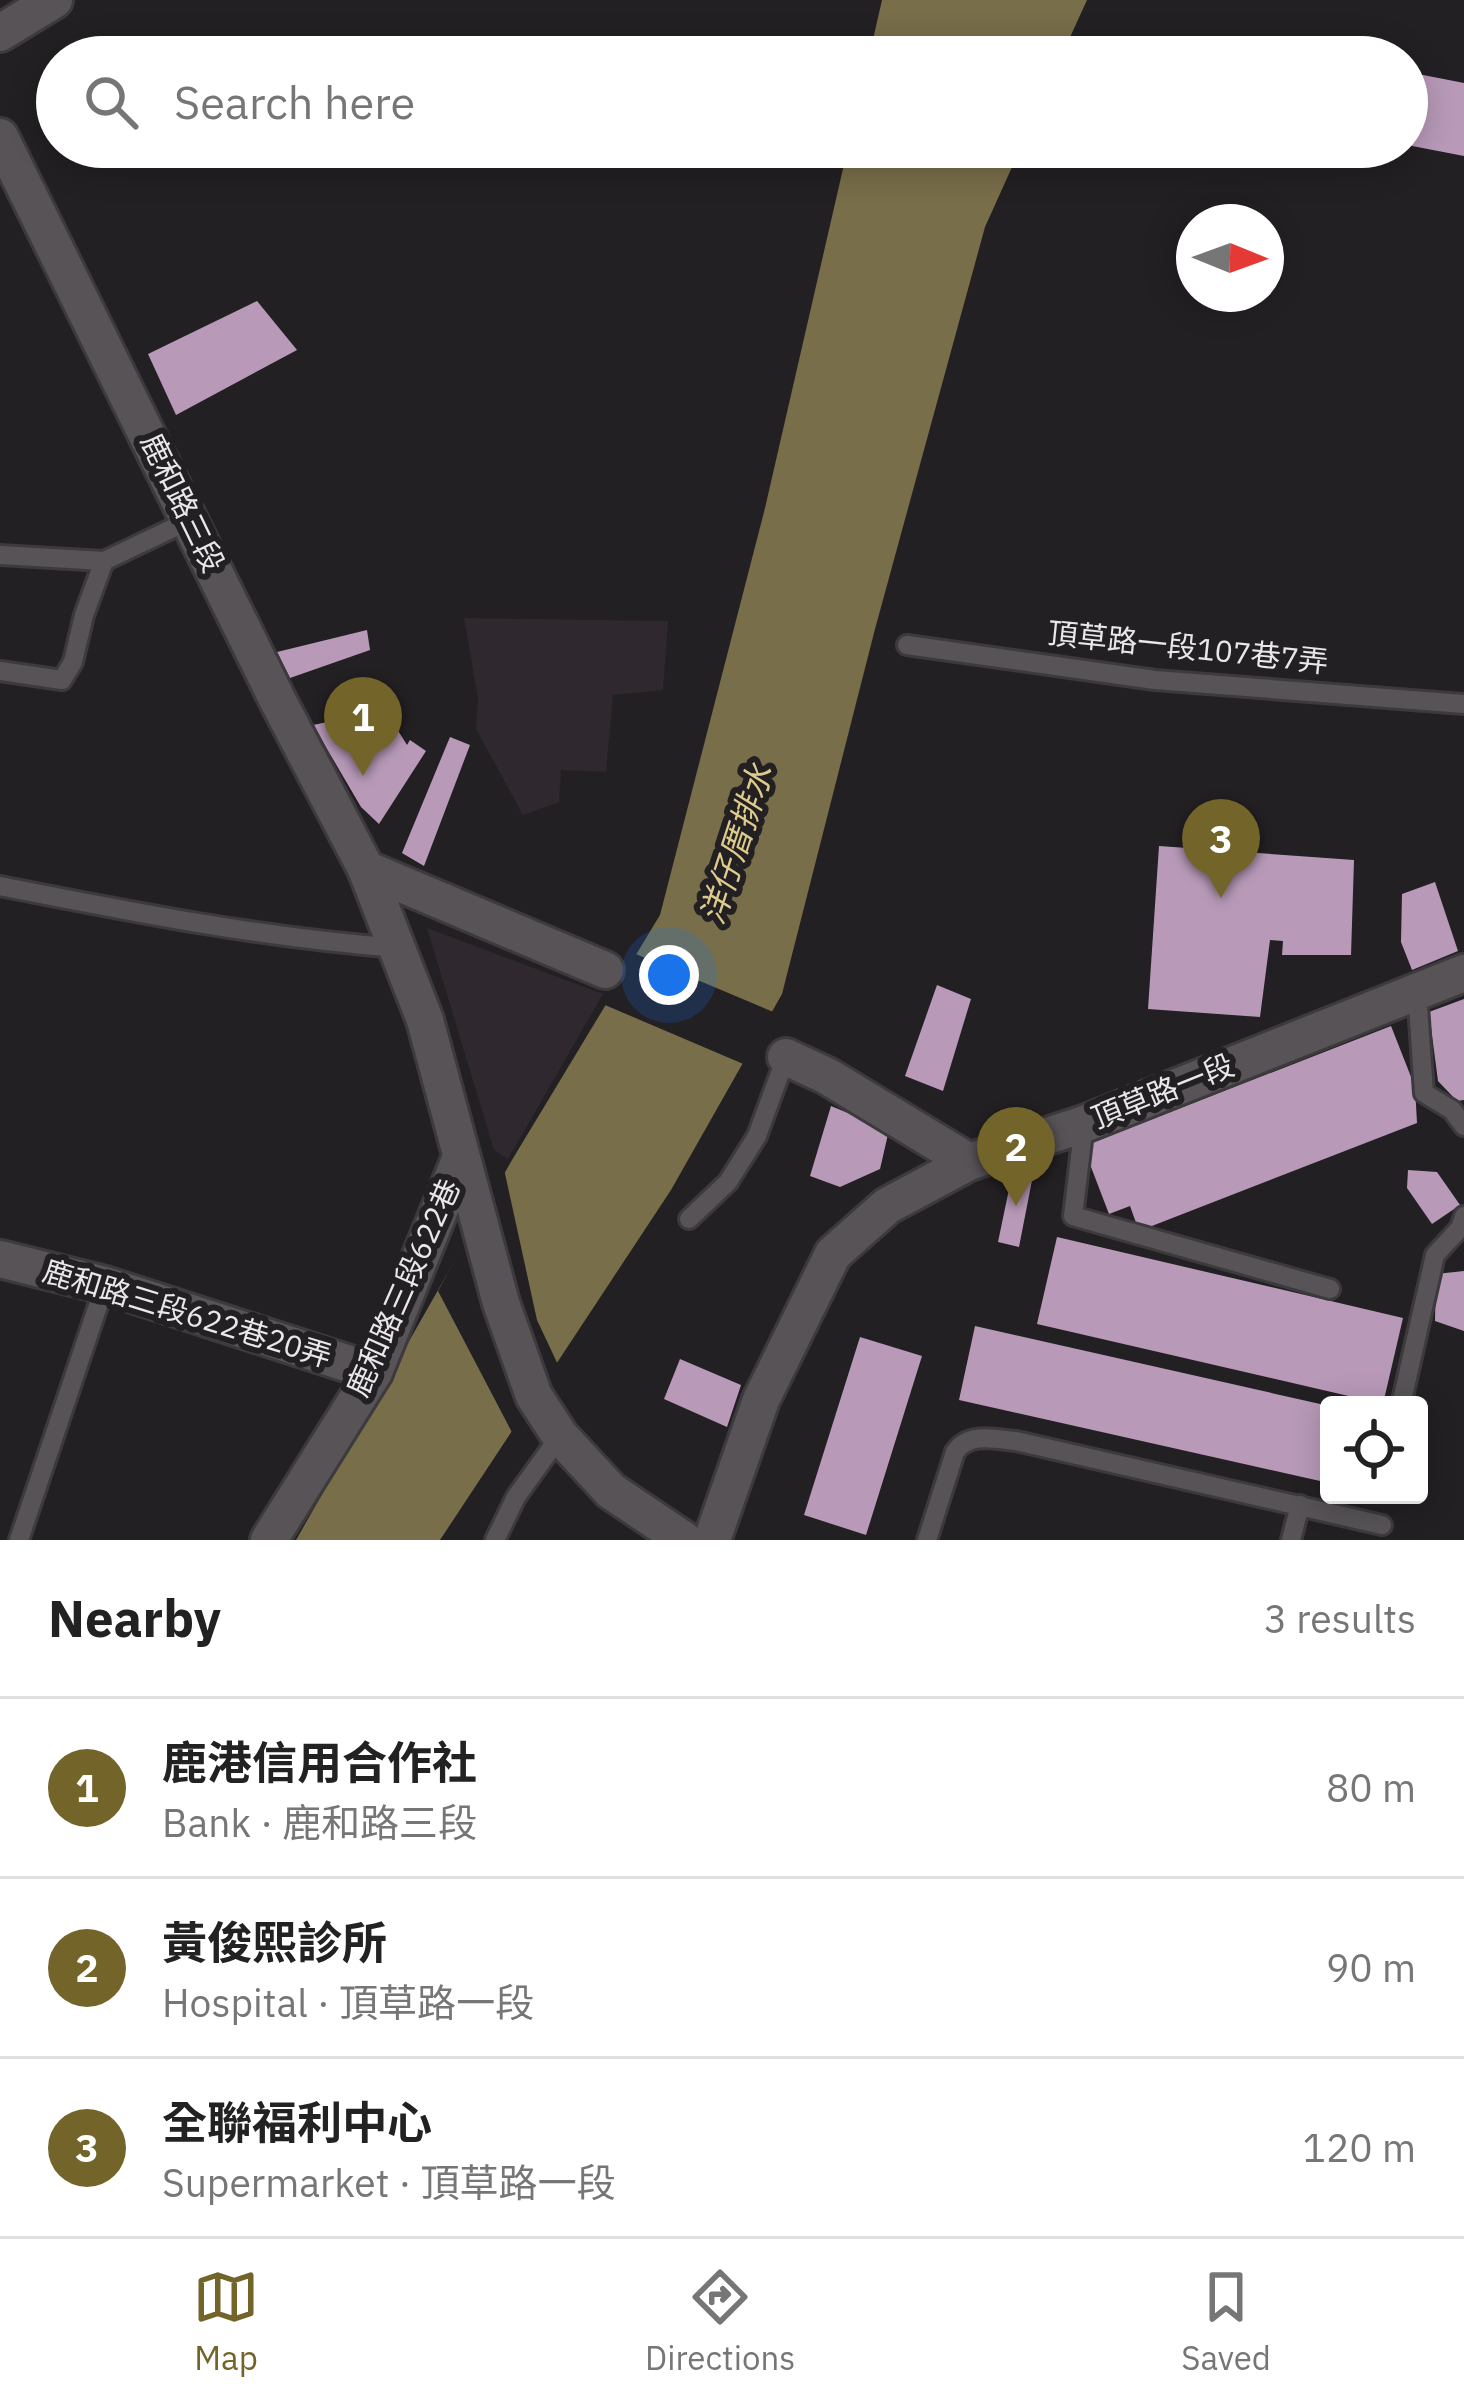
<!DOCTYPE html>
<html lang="en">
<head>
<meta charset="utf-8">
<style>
  :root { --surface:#fff; --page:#f2f2f2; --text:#222; --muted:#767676; --line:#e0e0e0; --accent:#73642a }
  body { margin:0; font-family:"IBM Plex Sans","Noto Sans TC",sans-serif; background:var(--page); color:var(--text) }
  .controls { position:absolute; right:36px; bottom:36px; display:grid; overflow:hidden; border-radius:12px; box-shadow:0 6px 30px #0003 }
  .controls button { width:108px; height:108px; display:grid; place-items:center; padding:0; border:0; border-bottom:3px solid var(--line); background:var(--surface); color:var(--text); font:60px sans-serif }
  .compass { position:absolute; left:1176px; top:204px; width:108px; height:108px; border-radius:50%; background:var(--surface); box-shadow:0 6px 30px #0003; rotate:91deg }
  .you { position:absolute; left:669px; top:975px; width:42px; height:42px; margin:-30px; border:9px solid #fff; border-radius:50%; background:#1a73e8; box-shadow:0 0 0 18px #1a73e833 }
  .badge { display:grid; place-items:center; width:78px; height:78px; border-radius:50%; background:var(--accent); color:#fff; font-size:39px; font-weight:700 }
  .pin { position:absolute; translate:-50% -99px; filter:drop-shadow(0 3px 6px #0008) }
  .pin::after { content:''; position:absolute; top:63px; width:42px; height:36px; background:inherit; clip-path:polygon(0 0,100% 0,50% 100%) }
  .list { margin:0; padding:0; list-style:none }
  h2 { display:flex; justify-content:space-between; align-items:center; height:156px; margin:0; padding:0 48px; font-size:51px }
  h2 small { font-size:39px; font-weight:400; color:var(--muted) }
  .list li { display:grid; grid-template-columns:78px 1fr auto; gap:36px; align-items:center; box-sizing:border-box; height:180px; padding:0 48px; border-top:3px solid var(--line) }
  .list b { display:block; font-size:45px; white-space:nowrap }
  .list p { margin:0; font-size:39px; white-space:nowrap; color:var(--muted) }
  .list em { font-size:39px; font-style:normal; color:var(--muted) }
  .icon { flex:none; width:66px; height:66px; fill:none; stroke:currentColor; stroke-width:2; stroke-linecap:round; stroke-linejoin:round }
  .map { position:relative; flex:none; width:1464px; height:1540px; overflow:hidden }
  .search { position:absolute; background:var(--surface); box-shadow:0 6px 30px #0003; left:36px; right:36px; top:36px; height:132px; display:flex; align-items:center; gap:30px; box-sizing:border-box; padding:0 42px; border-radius:66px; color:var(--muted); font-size:45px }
  .sheet { height:696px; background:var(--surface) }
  nav { display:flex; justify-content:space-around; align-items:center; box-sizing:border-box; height:168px; border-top:3px solid var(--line); background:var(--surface); font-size:33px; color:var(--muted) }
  nav a { display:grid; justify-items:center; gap:6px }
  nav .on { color:var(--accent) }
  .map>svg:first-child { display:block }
  .built { fill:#2f282f }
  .water { fill:#796e4a }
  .pier { fill:#232023 }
  .building { fill:#b89ab8 }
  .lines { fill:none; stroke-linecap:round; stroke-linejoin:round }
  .lane-casing { stroke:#3d3a3d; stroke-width:24 }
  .street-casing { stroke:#3d3a3d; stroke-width:42 }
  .secondary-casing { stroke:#3d3a3d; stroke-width:42 }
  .lane { stroke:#575357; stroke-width:18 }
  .street { stroke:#575357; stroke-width:36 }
  .secondary { stroke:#575357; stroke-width:36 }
  .labels { text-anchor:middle; stroke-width:12; stroke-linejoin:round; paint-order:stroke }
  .street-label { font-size:30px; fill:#e9e7e9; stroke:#232023 }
  .water-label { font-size:33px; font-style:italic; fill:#decb8c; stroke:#232023 }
</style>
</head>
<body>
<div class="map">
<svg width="1464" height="1540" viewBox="0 0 1464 1540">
  <rect width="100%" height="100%" fill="#232023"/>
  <path class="built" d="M464,618l204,3 -5,69 -50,5 -7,77 -45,-2 -2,32 -36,13 -47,-86 2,-31z
    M427,928l176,66 -95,165 -14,-9z"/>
  <path class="water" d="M882,0h205l-26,57h-192z
    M848,147h173l-36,80 -110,402 -93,365 -111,196 -231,350h-144l216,-380 148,-245 105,-407z"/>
  <path class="pier" d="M631,952l147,62 -30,52 -143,-61z
    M504,1169l33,151 23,49 -45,69 -77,-147z"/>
  <path class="building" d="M1418,74l46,9v73l-57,-11z
    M257,301l40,49 -121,65 -28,-61z
    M367,630l3,20 -80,28 -13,-26z
    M385,710l22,35 3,-5 16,11 -47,73 -18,-17 -48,-82z
    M450,737l20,8 -46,121 -22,-13z
    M1159,846l195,14 -3,95h-69l1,-14 -13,-1 -10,77 -112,-8z
    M1435,882l23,69 -46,19 -11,-28 1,-48z
    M937,985l34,14 -28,92 -38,-15z
    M1464,999v101l-7,1 -19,-20 -9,-69z
    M1391,1026l24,61 2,36 -278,108 -9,-25 -21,8 -26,-68z
    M831,1106l58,24 -9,39 -40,18 -30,-11z
    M1013,1170h21l-15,77 -21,-5z
    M1408,1170l29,2 23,33 -28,19 -25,-36z
    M1057,1237l346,81 -20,86 -346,-80z
    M1464,1271v60l-29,-10 1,-47z
    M975,1326l354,80v77l-370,-83z
    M860,1337l62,19 -56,179 -62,-20z
    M680,1359l61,26 -14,42 -63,-28z"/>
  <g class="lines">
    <defs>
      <path id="lane" d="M0,555l104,6
        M907,645l248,35 309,24
        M0,671l62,9 11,-18 11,-47 20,-54 86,-41
        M0,886c132,26 264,52 398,62
        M1417,991l7,102 28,17 12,16
        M1084,1124l-11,92 257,73
        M689,1219l39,-37 29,-46 29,-79
        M1401,1405l34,-150 25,-27 4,-12
        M19,1540l86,-255
        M495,1540l21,-43 44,-61
        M927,1540l28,-88c14,-20 39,-13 61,-11l366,84
        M1291,1540l9,-35"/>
      <path id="street" d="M0,33l54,-33
        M366,869l239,101
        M786,1057l41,19 142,86
        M0,1259l105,26 269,87"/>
      <path id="secondary" d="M0,137l277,562 89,170 59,151 76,283 33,93 26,40 51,55 73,49
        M269,1540l105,-168 87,-215
        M712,1540l49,-140 72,-146 54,-48 82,-44 115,-38 380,-151"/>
    </defs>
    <use href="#lane" class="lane-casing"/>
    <use href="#street" class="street-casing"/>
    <use href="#secondary" class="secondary-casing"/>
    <use href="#lane" class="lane"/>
    <use href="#street" class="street"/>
    <use href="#secondary" class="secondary"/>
  </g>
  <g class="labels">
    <g class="street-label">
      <text transform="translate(182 503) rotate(64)" y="10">鹿和路三段</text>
      <text transform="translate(1188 648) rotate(6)" y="10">頂草路一段107巷7弄</text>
      <text transform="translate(1163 1092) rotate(-22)" y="10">頂草路一段</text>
      <text transform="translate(404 1288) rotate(-66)" y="10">鹿和路三段622巷</text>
      <text transform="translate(187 1314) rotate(17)" y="10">鹿和路三段622巷20弄</text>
    </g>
    <g class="water-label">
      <text transform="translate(736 844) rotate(-72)" y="12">洋仔厝排水</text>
    </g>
  </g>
</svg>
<div class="controls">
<button><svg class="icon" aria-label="locate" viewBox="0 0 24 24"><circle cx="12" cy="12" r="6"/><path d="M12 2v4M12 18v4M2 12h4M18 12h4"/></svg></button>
</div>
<svg class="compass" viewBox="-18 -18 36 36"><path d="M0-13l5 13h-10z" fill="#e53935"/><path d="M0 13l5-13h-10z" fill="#767676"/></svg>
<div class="you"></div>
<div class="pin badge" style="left:363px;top:776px">1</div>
<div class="pin badge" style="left:1016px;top:1206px">2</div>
<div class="pin badge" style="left:1221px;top:898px">3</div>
<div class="search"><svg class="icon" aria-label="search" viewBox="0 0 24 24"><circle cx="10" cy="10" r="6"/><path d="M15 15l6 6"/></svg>Search here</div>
</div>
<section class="sheet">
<h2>Nearby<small>3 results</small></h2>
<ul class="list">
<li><span class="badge">1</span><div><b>鹿港信用合作社</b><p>Bank · 鹿和路三段</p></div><em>80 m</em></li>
<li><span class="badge">2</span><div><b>黃俊熙診所</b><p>Hospital · 頂草路一段</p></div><em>90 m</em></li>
<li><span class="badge">3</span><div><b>全聯福利中心</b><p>Supermarket · 頂草路一段</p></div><em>120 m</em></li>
</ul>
</section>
<nav>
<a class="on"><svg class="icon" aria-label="map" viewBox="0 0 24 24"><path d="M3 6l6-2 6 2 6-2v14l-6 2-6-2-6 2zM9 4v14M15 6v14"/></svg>Map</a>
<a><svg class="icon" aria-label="directions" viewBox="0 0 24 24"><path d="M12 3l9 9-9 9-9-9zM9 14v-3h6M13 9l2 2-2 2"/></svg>Directions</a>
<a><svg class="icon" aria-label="saved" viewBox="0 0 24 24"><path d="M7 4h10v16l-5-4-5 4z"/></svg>Saved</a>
</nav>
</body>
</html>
